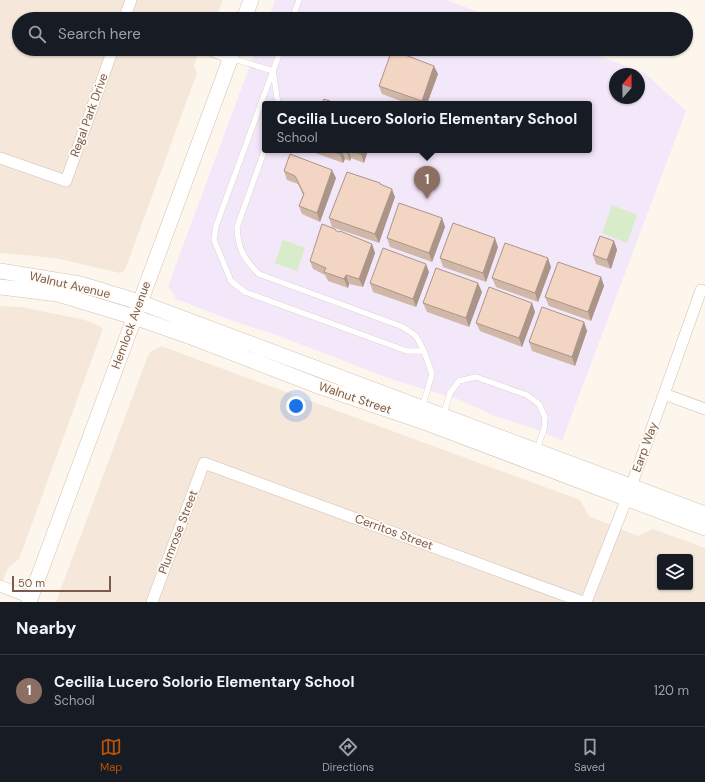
<!DOCTYPE html>
<html lang="en">
<head>
<meta charset="utf-8">
<style>
  :root { --surface:#171b24; --page:#20242c; --text:#f1f3f6; --muted:#9ea1a6; --line:#363941; --accent:#b45309 }
  body { margin:0; font-family:"DM Sans",sans-serif; background:var(--page); color:var(--text) }
  .controls { position:absolute; right:12px; bottom:12px; display:grid; overflow:hidden; border-radius:4px; box-shadow:0 1px 3px #0004 }
  .controls button { width:36px; height:36px; display:grid; place-items:center; padding:0; border:0; border-bottom:1px solid var(--line); background:var(--surface); color:var(--text); font:20px sans-serif }
  .compass { position:absolute; left:609px; top:68px; width:36px; height:36px; border-radius:50%; background:var(--surface); box-shadow:0 1px 3px #0004; rotate:20deg }
  .scale { position:absolute; left:12px; bottom:10px; width:99px; box-sizing:border-box; padding-left:4px; border:2px solid #7a5c4d; border-top:0; font-size:11px; line-height:14px; white-space:nowrap; color:#7a5c4d; -webkit-text-stroke:3px #fffaf3; paint-order:stroke }
  .you { position:absolute; left:296px; top:406px; width:14px; height:14px; margin:-10px; border:3px solid #fff; border-radius:50%; background:#1a73e8; box-shadow:0 0 0 6px #1a73e833 }
  .badge { display:grid; place-items:center; width:26px; height:26px; border-radius:50%; background:var(--accent); color:#fff; font-size:13px; font-weight:700 }
  .pin { position:absolute; translate:-50% -33px; filter:drop-shadow(0 1px 2px #0008) }
  .pin::after { content:''; position:absolute; top:21px; width:14px; height:12px; background:inherit; clip-path:polygon(0 0,100% 0,50% 100%) }
  .popup { position:absolute; left:262px; top:101px; width:330px; height:52px; box-sizing:border-box; display:grid; place-content:center; border-radius:4px; background:var(--surface); filter:drop-shadow(0 1px 3px #0005); font-size:13px; white-space:nowrap; color:var(--muted) }
  .popup b { font-size:15px; color:var(--text) }
  .popup::after { content:''; position:absolute; left:50%; top:100%; margin-left:-8px; border:8px solid transparent; border-top-color:var(--surface) }
  .list { margin:0; padding:0; list-style:none }
  h2 { display:flex; justify-content:space-between; align-items:center; height:52px; margin:0; padding:0 16px; font-size:17px }
  h2 small { font-size:13px; font-weight:400; color:var(--muted) }
  .list li { display:grid; grid-template-columns:26px 1fr auto; gap:12px; align-items:center; box-sizing:border-box; height:72px; padding:0 16px; border-top:1px solid var(--line) }
  .list b { display:block; font-size:15px; white-space:nowrap }
  .list p { margin:0; font-size:13px; white-space:nowrap; color:var(--muted) }
  .list em { font-size:13px; font-style:normal; color:var(--muted) }
  .icon { flex:none; width:22px; height:22px; fill:none; stroke:currentColor; stroke-width:2; stroke-linecap:round; stroke-linejoin:round }
  .map { position:relative; flex:none; width:705px; height:602px; overflow:hidden }
  .search { position:absolute; background:var(--surface); box-shadow:0 1px 3px #0004; left:12px; right:12px; top:12px; height:44px; display:flex; align-items:center; gap:10px; box-sizing:border-box; padding:0 14px; border-radius:22px; color:var(--muted); font-size:15px }
  .sheet { height:124px; background:var(--surface) }
  nav { display:flex; justify-content:space-around; align-items:center; box-sizing:border-box; height:56px; border-top:1px solid var(--line); background:var(--surface); font-size:11px; color:var(--muted) }
  nav a { display:grid; justify-items:center; gap:2px }
  nav .on { color:var(--accent) }
  .map>svg:first-child { display:block }
  .residential { fill:#f5e8da; fill-rule:evenodd }
  .education { fill:#f3e8fa; fill-rule:evenodd }
  .green { fill:#d8ecc9 }
  .lines { fill:none; stroke-linecap:round; stroke-linejoin:round }
  .lane-casing { stroke:#d1beb0; stroke-width:6 }
  .street-casing { stroke:#d1beb0; stroke-width:12 }
  .secondary-casing { stroke:#d6c0b0; stroke-width:16 }
  .lane { stroke:#fff; stroke-width:5.5 }
  .street { stroke:#fff; stroke-width:11 }
  .secondary { stroke:#fff; stroke-width:15 }
  .wall { fill:#d1b7a8 }
  .shaded-wall { fill:#aa9588 }
  .building { fill:#f3d5c3; stroke:#aa9588 }
  .labels { text-anchor:middle; stroke-width:3.5; stroke-linejoin:round; paint-order:stroke }
  .street-label { font-size:12px; fill:#7a5c4d; stroke:#fffaf3 }
</style>
</head>
<body>
<div class="map">
<svg width="705" height="602" viewBox="0 0 705 602">
  <rect width="100%" height="100%" fill="#fdf6ec"/>
  <path class="residential" d="M0,0h223l-7,19h-197v30h181l-6,16 3,8 -72,197 -5,3 -65,-15 -55,-5z
    M0,306l21,1 64,13 13,5 5,4 -84,230 -11,9 -8,20z
    M161,346l419,154 9,16 49,20 15,-7 52,19v54h-649l91,-244 3,-6zM660,557h30v30h-30z"/>
  <path class="education" d="M275,0h171l52,19h-230z
    M256,49h324l65,24 41,38 -124,330 -27,-12 -40,-13 -35,-16 -69,-21 -112,-43 -43,-14 -60,-23 -8,-13zM615,74h24v24h-24zM265,104h324v46h-324z"/>
  <path class="green" d="M612,205l25,10 -10,28 -25,-10z
    M283,240l22,8 -8,23 -22,-8z"/>
  <g class="lines">
    <defs>
      <path id="lane" d="M292,19l7,-19
        M281,49l-65,177 -2,14 17,41 14,11 162,59h17
        M231,58l42,13 5,33
        M265,149l-28,78c1,22 6,31 22,47l144,53 13,9 8,15 8,23 -10,34
        M443,416l7,-23 9,-12 17,-4 51,18 12,9 6,13 -1,12 -7,20"/>
      <path id="street" d="M124,19l7,-19
        M207,49l23,9
        M0,158l66,23 47,-132
        M664,394l41,15
        M0,586l31,12
        M152,602l52,-139 379,139
        M586,602l41,-104 74,-208"/>
      <path id="secondary" d="M244,19l7,-19
        M0,271l80,13 59,18 566,212
        M0,287l58,7 76,23 60,21 127,49 106,36 278,105
        M29,602l205,-553"/>
    </defs>
    <use href="#lane" class="lane-casing"/>
    <use href="#street" class="street-casing"/>
    <use href="#secondary" class="secondary-casing"/>
    <use href="#lane" class="lane"/>
    <use href="#street" class="street"/>
    <use href="#secondary" class="secondary"/>
  </g>
  <path class="wall" d="M438,74l-11,30h-18l-27,-10 -3,-8z
    M307,150h61l-4,13 -13,-5 -1,3 -5,-2 -2,4z
    M284,171l52,7 -16,44 -18,-8 -3,-8 4,-11 -5,-11 -11,-4z
    M381,185l14,12 -16,46 -47,-16 -3,-9z
    M442,218l3,9 -13,35 -42,-15 -3,-9z
    M335,229l1,2 36,13 3,9 -12,34 -14,-3 -1,4 -20,-7 -3,-6 -12,-6 -3,-8z
    M614,241l3,9 -6,19 -15,-5 -3,-9z
    M498,247l-12,35 -43,-15 -3,-9z
    M551,267l-13,35 -42,-15 -4,-9z
    M429,272l-13,35 -43,-15 -3,-9z
    M601,277l3,9 -13,35 -42,-15 -4,-9z
    M482,292l-13,35 -42,-15 -4,-9z
    M532,303l3,9 -13,35 -42,-16 -4,-8z
    M584,322l3,9 -12,35 -43,-15 -3,-9z"/>
  <path class="shaded-wall" d="M434,66l4,8 -11,30h-4l-1,-3z
    M341,150l4,9 -2,4 -3,-9z
    M348,150l3,8 -1,3 -3,-9z
    M362,150h6l-4,13 -3,-9z
    M332,170l4,8 -16,44 -3,-9z
    M392,189l3,8 -16,46 -4,-9z
    M442,218l3,9 -13,35 -3,-9z
    M495,238l3,9 -12,35 -3,-9z
    M614,241l3,9 -6,19 -4,-9z
    M372,244l3,9 -12,34 -4,-8z
    M548,258l3,9 -13,35 -3,-9z
    M426,264l3,8 -13,35 -3,-8z
    M346,275l3,9 -1,4 -4,-9z
    M601,277l3,9 -13,35 -3,-9z
    M478,283l4,9 -13,35 -3,-9z
    M532,303l3,9 -13,35 -3,-9z
    M584,322l3,9 -12,35 -3,-9z"/>
  <path class="building" d="M392,50l42,16 -12,35 -43,-15z
    M324,99l14,5h-16z
    M328,150h20l-1,2 -6,-2 -1,4z
    M349,150h13l-1,4z
    M290,154l42,16 -15,43 -18,-7 5,-12 -9,-18 -11,-5z
    M347,172l33,11v1l12,5 -17,45 -46,-16z
    M399,203l43,15 -13,35 -42,-15z
    M453,223l42,15 -12,35 -43,-15z
    M322,224l13,5v1l4,2 1,-1 32,13 -13,35 -13,-4 -2,4 -20,-7 2,-4 -16,-7z
    M600,236l14,5 -7,19 -14,-5z
    M505,243l43,15 -13,35 -43,-15z
    M383,248l43,16 -13,35 -43,-16z
    M558,262l43,15 -13,35 -43,-15z
    M436,268l42,15 -12,35 -43,-15z
    M489,287l43,16 -13,35 -43,-15z
    M542,307l42,15 -12,35 -43,-15z"/>
  <g class="labels">
    <g class="street-label">
      <text transform="translate(89 115) rotate(-70)" y="4">Regal Park Drive</text>
      <text transform="translate(70 285) rotate(13)" y="4">Walnut Avenue</text>
      <text transform="translate(131 325) rotate(-70)" y="4">Hemlock Avenue</text>
      <text transform="translate(355 398) rotate(19)" y="4">Walnut Street</text>
      <text transform="translate(645 447) rotate(-70)" y="4">Earp Way</text>
      <text transform="translate(178 532) rotate(-69)" y="4">Plumrose Street</text>
      <text transform="translate(394 532) rotate(20)" y="4">Cerritos Street</text>
    </g>
  </g>
</svg>
<div class="controls">
<button><svg class="icon" aria-label="layers" viewBox="0 0 24 24"><path d="M12 4l9 5-9 5-9-5zM3 14l9 5 9-5"/></svg></button>
</div>
<svg class="compass" viewBox="-18 -18 36 36"><path d="M0-13l5 13h-10z" fill="#e53935"/><path d="M0 13l5-13h-10z" fill="#9ea1a6"/></svg>
<div class="scale">50 m</div>
<div class="you"></div>
<div class="pin badge" style="left:427px;top:199px;background:#8d6e63">1</div>
<div class="popup"><b>Cecilia Lucero Solorio Elementary School</b>School</div>
<div class="search"><svg class="icon" aria-label="search" viewBox="0 0 24 24"><circle cx="10" cy="10" r="6"/><path d="M15 15l6 6"/></svg>Search here</div>
</div>
<section class="sheet">
<h2>Nearby<small></small></h2>
<ul class="list">
<li><span class="badge" style="background:#8d6e63">1</span><div><b>Cecilia Lucero Solorio Elementary School</b><p>School</p></div><em>120 m</em></li>
</ul>
</section>
<nav>
<a class="on"><svg class="icon" aria-label="map" viewBox="0 0 24 24"><path d="M3 6l6-2 6 2 6-2v14l-6 2-6-2-6 2zM9 4v14M15 6v14"/></svg>Map</a>
<a><svg class="icon" aria-label="directions" viewBox="0 0 24 24"><path d="M12 3l9 9-9 9-9-9zM9 14v-3h6M13 9l2 2-2 2"/></svg>Directions</a>
<a><svg class="icon" aria-label="saved" viewBox="0 0 24 24"><path d="M7 4h10v16l-5-4-5 4z"/></svg>Saved</a>
</nav>
</body>
</html>
